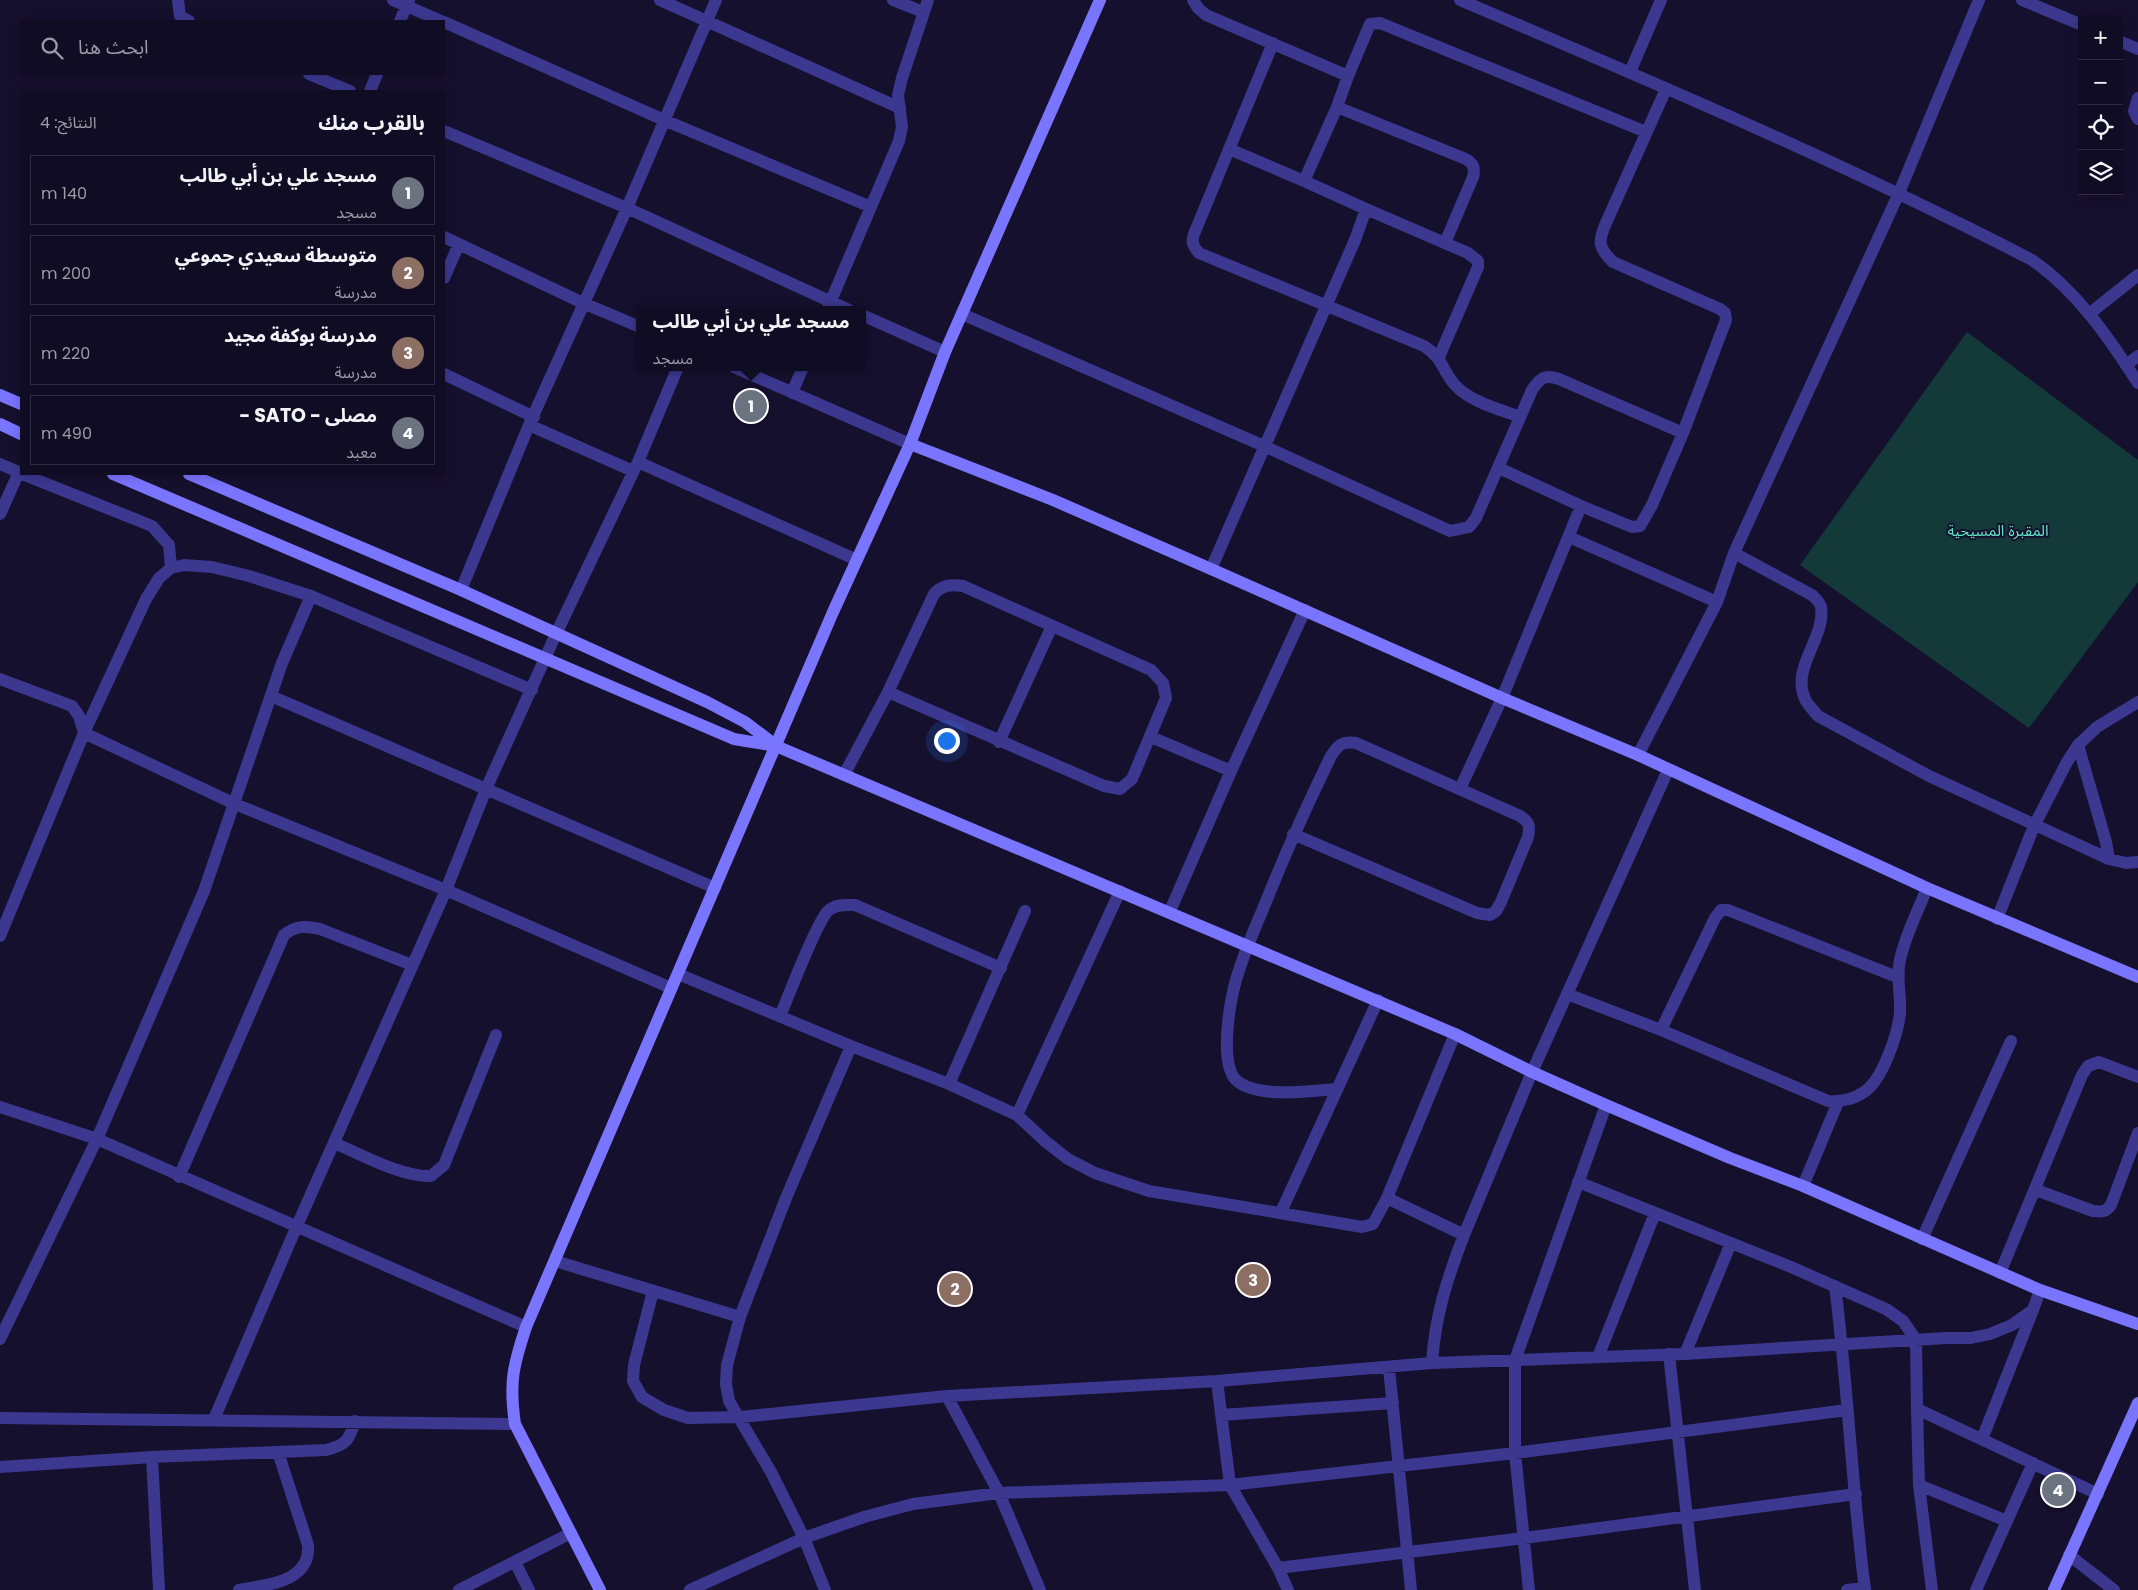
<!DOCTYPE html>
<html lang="ar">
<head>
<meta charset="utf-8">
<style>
  :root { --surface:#100c23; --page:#1e1a30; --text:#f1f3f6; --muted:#9c9ba6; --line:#302c41; --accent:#0f766e }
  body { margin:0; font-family:Poppins,"Noto Sans Arabic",sans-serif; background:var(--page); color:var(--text); direction:rtl }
  .controls { position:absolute; right:15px; top:15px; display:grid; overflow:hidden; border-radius:0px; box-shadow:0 2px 12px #0003 }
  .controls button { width:45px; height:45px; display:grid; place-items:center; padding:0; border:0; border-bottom:1px solid var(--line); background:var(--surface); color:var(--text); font:25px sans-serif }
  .you { position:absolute; left:946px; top:740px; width:18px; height:18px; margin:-12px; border:4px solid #fff; border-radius:50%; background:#1a73e8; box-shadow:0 0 0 8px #1a73e833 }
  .badge { display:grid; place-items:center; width:32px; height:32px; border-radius:50%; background:var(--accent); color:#fff; font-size:16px; font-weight:700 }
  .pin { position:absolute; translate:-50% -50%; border:2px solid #fff; box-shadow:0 1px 5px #0006 }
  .popup { position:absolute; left:636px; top:306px; width:230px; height:65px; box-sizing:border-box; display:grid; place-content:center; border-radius:0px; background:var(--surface); filter:drop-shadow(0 1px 4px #0005); font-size:16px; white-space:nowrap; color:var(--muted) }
  .popup b { font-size:19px; color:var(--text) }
  .popup::after { content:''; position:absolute; left:50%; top:100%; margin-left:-10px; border:10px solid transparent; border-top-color:var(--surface) }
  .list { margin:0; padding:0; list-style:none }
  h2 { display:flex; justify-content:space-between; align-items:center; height:65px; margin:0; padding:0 20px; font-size:21px }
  h2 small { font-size:16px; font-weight:400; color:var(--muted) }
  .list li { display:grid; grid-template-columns:32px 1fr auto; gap:15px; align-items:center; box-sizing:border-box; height:70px; margin:0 10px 10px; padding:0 10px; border:1px solid var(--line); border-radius:0px }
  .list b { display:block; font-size:19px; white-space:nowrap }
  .list p { margin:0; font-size:16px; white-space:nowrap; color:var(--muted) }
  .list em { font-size:16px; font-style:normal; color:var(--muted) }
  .icon { flex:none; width:28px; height:28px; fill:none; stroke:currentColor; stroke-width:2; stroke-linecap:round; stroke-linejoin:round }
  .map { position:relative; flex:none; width:2138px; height:1590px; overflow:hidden; direction:ltr }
  .search { position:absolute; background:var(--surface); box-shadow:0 2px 12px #0003; left:20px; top:20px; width:425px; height:55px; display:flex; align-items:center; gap:12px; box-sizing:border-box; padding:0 18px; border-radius:0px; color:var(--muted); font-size:19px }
  .panel { position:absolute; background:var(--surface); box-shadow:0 2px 12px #0003; left:20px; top:90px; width:425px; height:385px; border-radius:0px; direction:rtl }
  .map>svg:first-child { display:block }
  .green { fill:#133938 }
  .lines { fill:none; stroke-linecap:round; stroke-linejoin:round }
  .minor { stroke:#3c3890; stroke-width:12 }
  .tertiary { stroke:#3c3890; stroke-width:12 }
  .secondary { stroke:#7a75ff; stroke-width:12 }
  .labels { text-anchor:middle; stroke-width:4; stroke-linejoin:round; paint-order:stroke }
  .park-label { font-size:15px; fill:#60e9c8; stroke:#16102f }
</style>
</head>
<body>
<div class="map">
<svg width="2138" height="1590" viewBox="0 0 2138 1590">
  <rect width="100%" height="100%" fill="#16102f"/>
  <path class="green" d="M1967,332l171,128v122l-109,146 -229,-163z"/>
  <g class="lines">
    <path class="minor" d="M178,0l2,16 9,5
      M393,0l48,21
      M660,0l240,108
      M893,0l30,12
      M1193,0l5,8 8,7 142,61 -11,31 -33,74 62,28 -11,31 -144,329
      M2022,0l60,25
      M400,21l9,-21
      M444,22l220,98 207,87
      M2119,41l19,8
      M1273,43l-79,191c-3,8 -1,12 5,19l225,93c21,14 17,24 32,40 15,16 43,23 64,31
      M1630,72l31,-72
      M309,74l41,17
      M1348,76l22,-52 10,-1 266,109
      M370,91l7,-17
      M2138,98l-4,13 4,8
      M1337,107l124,50c10,4 15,8 12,20l-28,66
      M444,131l183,77 222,102
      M1229,149l75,32
      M1366,209l102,44 10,8v6l-39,90
      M444,237l139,66 57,24
      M444,278l15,-34
      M827,310l72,-169 3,-14 -4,-32 4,-17 26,-78
      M962,314l302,132 186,85 19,-4 7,-9 56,-128c8,-12 13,-16 27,-11l124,54
      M2089,314l49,-39
      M862,315l83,37
      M2126,365l12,-9
      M734,367l176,77
      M444,374l90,43
      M792,393l11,-26
      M529,425l104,46
      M638,462l219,98
      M0,464l21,9
      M22,474l130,52 17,19 2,23
      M1581,506l51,21 8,-1 12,-21 31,-72 43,-113 -1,-7 -5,-4 -107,-47c-15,-14 -15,-21 -7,-39l60,-134
      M0,514l19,-42
      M1569,537l148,65
      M1734,553l78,42c3,3 8,7 9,12 5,31 -32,62 -15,94 3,5 8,10 12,15l111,60 180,83 -3,-17 -28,-97
      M461,590l68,-165 98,-217 89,-208
      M0,679l72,27 7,10 5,17 151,71 211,86 225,98
      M271,696l444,192
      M1151,737l80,34
      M999,742l53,-116
      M1638,755l79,-153 17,-49 165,-360 80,-193
      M844,775l44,-83 46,-98c8,-9 17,-10 29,-8l188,84 12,13 3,15 -34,81 -12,10 -16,-3 -216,-94
      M1460,789l42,-91 79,-192 -82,-38
      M1293,834l184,79 13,2 6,-4 5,-9 27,-65c2,-10 2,-15 -8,-21l-164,-73c-14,-2 -18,2 -25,13 -25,51 -47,100 -68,153 -10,23 -20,47 -27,71 -6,21 -17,83 0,100 21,19 74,11 100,9
      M2109,859l17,4 12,-1
      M1170,911l61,-140 74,-161
      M1997,919l37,-93 33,-64 11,-17 19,-18 41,-25
      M0,936l84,-203 62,-134 13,-21 12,-10 13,-3 28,2 37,9 62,20 221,94
      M678,974l173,72 98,38 68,31 28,26 23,18 27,14 54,18 213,36 11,-3 14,-26 68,-164
      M1567,994l94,36 167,71c12,1 26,-2 36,-9 18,-11 34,-58 36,-79 1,-18 -4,-35 0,-53 5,-24 18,-49 27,-72
      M780,1016c8,-18 37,-96 49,-106 8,-6 16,-5 26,-5l146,63
      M1661,1030l54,-112 6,-8h7l169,67
      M949,1084l76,-173
      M0,1107l97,32 429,188
      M1017,1115l103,-224
      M334,1143c29,12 67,34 97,33l13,-11 52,-130
      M179,1177l105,-242c12,-10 21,-9 36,-6l92,36
      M1578,1182l213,85 95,42 17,12 13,19 1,69 181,85
      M1803,1186l35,-84
      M2036,1190l57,21c9,1 13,1 18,-6l27,-72
      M1387,1198l77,37c-17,44 -29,81 -32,128
      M1281,1212l97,-212
      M1464,1235l68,-163 136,-302
      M1922,1239l89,-198
      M555,1261l185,56
      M2000,1273l82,-198 6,-9 11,-4 39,15
      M1835,1286c13,101 17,203 30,304
      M653,1291l-19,74 -1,16 9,16 22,13 24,8 53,-1 206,-21 270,-15 215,-18 253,-9 261,-16h25l19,-4 22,-9 21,-15 7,-20
      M0,1339l97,-200 107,-248 78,-228 29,-67
      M1669,1354l26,236
      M1685,1354l46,-111
      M1598,1357l57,-144
      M1389,1368l22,222
      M1217,1381l13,104 48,83 10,22
      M947,1396l52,97 41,97
      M1917,1409l2,76 13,105
      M1221,1415l172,-12
      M0,1418l515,6
      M214,1419l82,-191 150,-338 40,-101 70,-155 82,-172 40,-95
      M1982,1439l51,-129
      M152,1457l7,133
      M0,1467l152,-10 174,-7c20,-5 23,-9 29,-29
      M1919,1485l88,36
      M2069,1555l45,35
      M515,1562l14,28
      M1278,1568l246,-30 332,-44
      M239,1590c28,-5 72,-8 69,-45l-30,-93
      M459,1590l112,-57
      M690,1590l114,-52 60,-21 49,-13 86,-11 231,-8 285,-32 332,-43
      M825,1590l-21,-52 -33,-66 -42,-71 -3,-17 1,-19 13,-48 46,-119 65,-152
      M1529,1590l-14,-137v-93l91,-255
      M1847,1590l18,-2
      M1976,1590l57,-127"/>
    <path class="tertiary" d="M1460,0c193,82 386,164 572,260 45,31 77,78 106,123"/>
    <path class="secondary" d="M0,395l21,9
      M0,424l21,10
      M910,444l143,56 158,69 291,129 136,57 289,133 211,89
      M113,474l621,265 42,7 679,288 77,38 74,33 124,53 73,28 237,104 98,34
      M189,474l272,116 246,112 38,20 29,22
      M600,1590l-85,-166c-6,-41 -2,-58 11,-97l307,-715 77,-168 35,-92 155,-352
      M2054,1590l84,-187"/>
  </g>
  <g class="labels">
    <g class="park-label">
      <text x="1998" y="536">المقبرة المسيحية</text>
    </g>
  </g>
</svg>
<div class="controls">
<button>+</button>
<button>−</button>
<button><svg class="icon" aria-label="locate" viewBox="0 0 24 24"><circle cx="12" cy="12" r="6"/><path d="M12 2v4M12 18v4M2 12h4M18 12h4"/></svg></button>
<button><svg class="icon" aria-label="layers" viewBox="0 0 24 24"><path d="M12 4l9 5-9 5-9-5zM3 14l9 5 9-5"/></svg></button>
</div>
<div class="you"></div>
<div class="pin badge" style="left:751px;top:406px;background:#6b7280">1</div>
<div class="popup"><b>مسجد علي بن أبي طالب</b>مسجد</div>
<div class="pin badge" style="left:955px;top:1289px;background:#8d6e63">2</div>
<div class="pin badge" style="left:1253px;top:1280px;background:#8d6e63">3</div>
<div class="pin badge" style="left:2058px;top:1490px;background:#6b7280">4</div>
<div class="search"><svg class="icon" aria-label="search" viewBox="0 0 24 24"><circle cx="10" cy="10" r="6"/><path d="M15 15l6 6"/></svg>ابحث هنا</div>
<section class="panel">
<h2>بالقرب منك<small>النتائج: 4</small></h2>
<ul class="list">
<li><span class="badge" style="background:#6b7280">1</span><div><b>مسجد علي بن أبي طالب</b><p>مسجد</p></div><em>140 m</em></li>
<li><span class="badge" style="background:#8d6e63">2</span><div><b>متوسطة سعيدي جموعي</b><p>مدرسة</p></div><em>200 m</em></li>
<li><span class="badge" style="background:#8d6e63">3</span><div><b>مدرسة بوكفة مجيد</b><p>مدرسة</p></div><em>220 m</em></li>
<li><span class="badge" style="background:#6b7280">4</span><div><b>مصلى - SATO -</b><p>معبد</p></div><em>490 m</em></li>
</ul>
</section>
</div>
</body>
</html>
